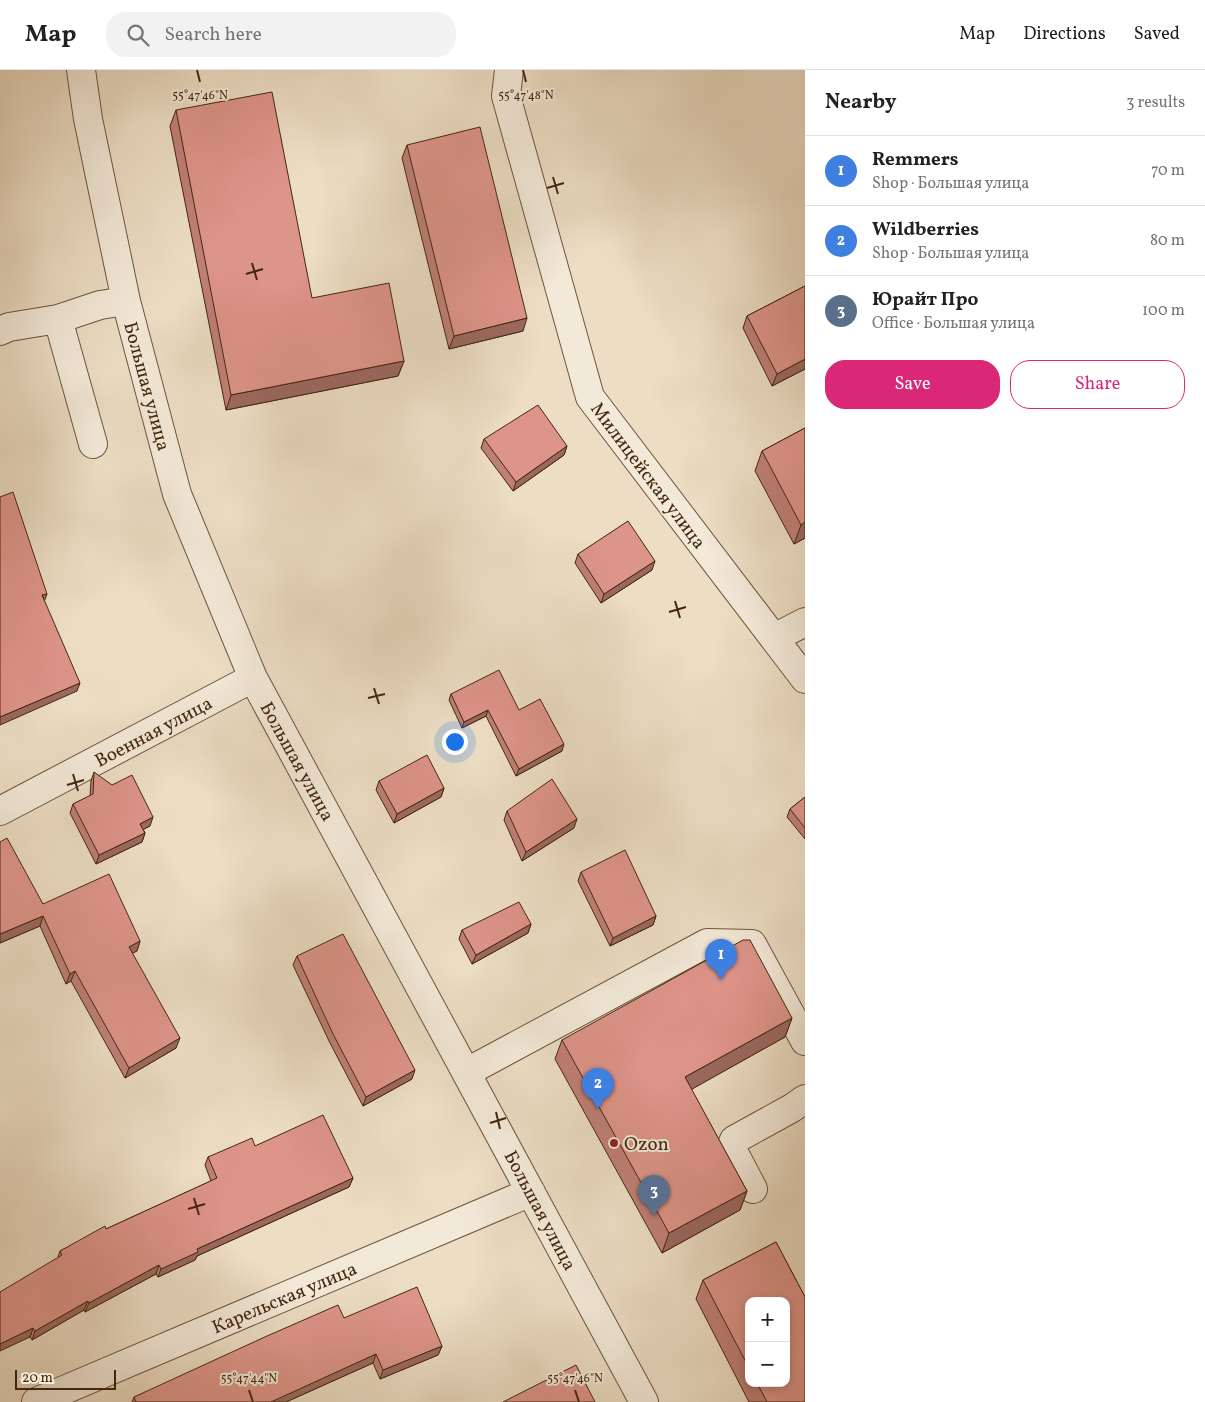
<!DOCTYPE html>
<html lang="en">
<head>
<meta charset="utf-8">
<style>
  :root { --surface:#fff; --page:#f2f2f2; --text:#202124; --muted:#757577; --line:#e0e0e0; --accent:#db2777 }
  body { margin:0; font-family:Vollkorn,serif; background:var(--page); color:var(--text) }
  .controls { position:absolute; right:15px; bottom:15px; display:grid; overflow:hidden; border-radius:10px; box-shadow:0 2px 8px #0003 }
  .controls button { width:45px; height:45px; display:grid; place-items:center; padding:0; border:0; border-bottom:1px solid var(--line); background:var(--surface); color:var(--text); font:25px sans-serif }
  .scale { position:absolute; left:15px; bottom:12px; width:101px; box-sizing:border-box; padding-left:5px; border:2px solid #44270d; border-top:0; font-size:14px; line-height:18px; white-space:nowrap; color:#44270d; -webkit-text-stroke:4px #f3e9d9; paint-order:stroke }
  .you { position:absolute; left:454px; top:671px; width:18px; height:18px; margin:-12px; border:4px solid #fff; border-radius:50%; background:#1a73e8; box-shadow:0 0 0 8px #1a73e833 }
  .badge { display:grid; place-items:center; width:32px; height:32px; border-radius:50%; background:var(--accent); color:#fff; font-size:16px; font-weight:700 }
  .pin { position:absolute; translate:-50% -41px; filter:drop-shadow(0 1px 2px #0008) }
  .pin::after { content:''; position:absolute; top:26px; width:18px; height:15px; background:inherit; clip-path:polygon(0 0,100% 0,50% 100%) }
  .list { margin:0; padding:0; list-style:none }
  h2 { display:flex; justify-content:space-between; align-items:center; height:65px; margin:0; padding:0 20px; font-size:21px }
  h2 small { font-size:16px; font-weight:400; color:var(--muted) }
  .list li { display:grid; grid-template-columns:32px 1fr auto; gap:15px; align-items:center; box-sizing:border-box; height:70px; padding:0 20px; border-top:1px solid var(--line) }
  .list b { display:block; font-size:19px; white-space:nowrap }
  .list p { margin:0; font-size:16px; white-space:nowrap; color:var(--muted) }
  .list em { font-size:16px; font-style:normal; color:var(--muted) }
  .actions { display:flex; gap:10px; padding:15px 20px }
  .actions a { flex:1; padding:11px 0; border:1px solid var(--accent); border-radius:20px; text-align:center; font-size:18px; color:var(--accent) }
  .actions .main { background:var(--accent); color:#fff }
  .icon { flex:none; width:28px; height:28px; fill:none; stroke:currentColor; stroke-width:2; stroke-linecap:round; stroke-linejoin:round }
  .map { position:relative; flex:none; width:805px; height:1332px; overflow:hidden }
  header { display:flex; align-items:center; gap:30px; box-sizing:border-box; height:70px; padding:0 25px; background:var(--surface); border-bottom:1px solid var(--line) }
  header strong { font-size:24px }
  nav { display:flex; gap:28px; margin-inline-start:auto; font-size:18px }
  .search { width:350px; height:45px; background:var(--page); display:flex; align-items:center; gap:12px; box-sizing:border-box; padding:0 18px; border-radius:20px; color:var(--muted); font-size:19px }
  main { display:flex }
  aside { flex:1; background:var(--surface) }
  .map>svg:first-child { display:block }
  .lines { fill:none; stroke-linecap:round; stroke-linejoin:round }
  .minor-casing { stroke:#6e543b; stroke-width:30 }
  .minor { stroke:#f3e9d9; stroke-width:28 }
  .wall { fill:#be7f76; stroke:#44270d; fill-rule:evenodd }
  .shaded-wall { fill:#9b6860; stroke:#44270d }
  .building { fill:#dd9489; stroke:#44270d }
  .ticks { fill:none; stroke:#44270d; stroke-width:2 }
  .poi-dot { fill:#8f2418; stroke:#f3e9d9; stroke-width:2 }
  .labels { text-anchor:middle; stroke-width:4; stroke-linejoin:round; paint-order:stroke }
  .street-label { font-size:19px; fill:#44270d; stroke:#f3e9d9 }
  .poi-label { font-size:19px; fill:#44270d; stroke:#f3e9d9; text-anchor:start }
  .ticks-label { font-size:12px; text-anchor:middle; fill:#44270d; stroke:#f3e9d9; stroke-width:4; stroke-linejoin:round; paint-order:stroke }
</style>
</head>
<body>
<header>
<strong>Map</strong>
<div class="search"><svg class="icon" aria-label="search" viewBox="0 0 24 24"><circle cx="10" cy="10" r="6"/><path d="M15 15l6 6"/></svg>Search here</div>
<nav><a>Map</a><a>Directions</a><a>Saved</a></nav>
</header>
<main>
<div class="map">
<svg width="805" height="1332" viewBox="0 0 805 1332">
  <rect width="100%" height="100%" fill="#ecddc4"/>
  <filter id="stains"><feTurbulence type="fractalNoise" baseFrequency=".004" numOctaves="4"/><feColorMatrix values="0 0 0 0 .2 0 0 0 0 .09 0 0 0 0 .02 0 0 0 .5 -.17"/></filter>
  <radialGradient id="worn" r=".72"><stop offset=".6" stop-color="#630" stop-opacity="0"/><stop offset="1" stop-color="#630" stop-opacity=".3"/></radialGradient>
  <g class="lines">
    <defs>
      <path id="minor" d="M81,0l7,49 38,182 51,193 76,184 391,724
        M509,0l-3,26 84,301 215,282
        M58,249l35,125
        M0,261l9,-4 49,-8 42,-14 26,-4
        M774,568l31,-16
        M0,741l253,-133
        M467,1002l240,-129 45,1 53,97
        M753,1119l-22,-42 3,-7 58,-32 13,-9
        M36,1332l495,-210"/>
    </defs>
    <use href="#minor" class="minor-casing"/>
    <use href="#minor" class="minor"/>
  </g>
  <path class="wall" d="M176,40l136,188 92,63 -6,15 -172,34 -56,-284z
    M407,75l116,186 -74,18 -47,-191z
    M805,216v83l-33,17 -29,-58 4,-12z
    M805,358v110l-11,6 -39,-73 7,-20z
    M484,369l83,7 -3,9 -51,36 -32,-43z
    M578,484l74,16 -51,33 -26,-40z
    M451,624l68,16 43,41 -46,25 -30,-60 -24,12 -13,-28z
    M94,702l56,54 -7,3 2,4 -3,9 -46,22 -26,-51 3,-9 17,-8 1,-15z
    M379,711l65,7 -3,9 -47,26 -18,-33z
    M805,727v42l-18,-22 3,-8z
    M507,741l67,17 -52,33 -18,-41z
    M0,772l43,62 97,37 -3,10 -5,2 44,95 -51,30 -54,-97 -5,3 -26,-58 -40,17z
    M581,802l75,44 -3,9 -43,21 -32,-65z
    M531,854l-3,9 -56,31 -13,-25 3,-9z
    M297,886l115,123 -49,27 -33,-63 -37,-78z
    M792,948l-7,19 -94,52 56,102 -7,19 -78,43 -107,-194 7,-19z
    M255,1076l98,32 -4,9 -152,69 -2,4 -37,17 -2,-3 -71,38 -1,-2 -52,30 -2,-3 30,-86 46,-22 105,-48 -6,-16 3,-8z
    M776,1172l29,55v105h-56l-53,-103 7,-19zM749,1231h37v82h-37z
    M344,1248l98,28 -4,9 -58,24 -7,-16 -87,39h-154l2,-5z"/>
  <path class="shaded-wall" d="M527,248l-4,13 -74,18 5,-13z
    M805,289v10l-33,17 5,-12z
    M404,291l-6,15 -172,34 5,-15z
    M567,376l-3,9 -51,36 3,-9z
    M805,452v16l-11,6 7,-19z
    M655,491l-3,9 -51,33 3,-9z
    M47,524l-3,8 -2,-7z
    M80,613l-3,8 -77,34v-8z
    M488,640l-2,6 -24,12 2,-6z
    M564,674l-2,7 -46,25 3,-7z
    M444,718l-3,9 -47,26 3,-9z
    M153,747l-3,9 -13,7 3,-9z
    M577,749l-3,9 -52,33 4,-9z
    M145,763l-3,9 -46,22 3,-9z
    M43,846l-3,10 -40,17v-9z
    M656,846l-3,9 -43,21 3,-8z
    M531,854l-3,9 -56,31 4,-9z
    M140,871l-3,10 -12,6 4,-10z
    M75,901l-4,10 -5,3 4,-10z
    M792,948l-7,19 -107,60 7,-20z
    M180,968l-4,10 -51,30 4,-10z
    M415,1000l-3,9 -49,27 3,-9z
    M353,1108l-4,9 -152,69 -2,4 -37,17 3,-8 36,-20z
    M747,1121l-7,19 -78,43 7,-20z
    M159,1195l-3,9 -71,38 4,-9z
    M88,1231l-4,9 -52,30 3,-9z
    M33,1258l-3,9 -30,14v-7z
    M442,1276l-4,9 -58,24 3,-9z
    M376,1284l-3,9 -87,39h-16z"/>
  <path class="building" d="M272,22l40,206 77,-15 15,78 -173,34 -55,-285z
    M480,57l47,191 -73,18 -47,-191z
    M805,216v73l-28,15 -30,-58z
    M538,335l29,41 -51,36 -32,-43z
    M805,358v94l-4,3 -39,-74z
    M13,422l34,102 -5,1 38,88 -80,34v-220z
    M628,451l27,40 -51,33 -26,-40z
    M499,600l20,40 21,-11 24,45 -45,25 -31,-59 -24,12 -13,-28z
    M427,685l17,33 -47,26 -18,-33z
    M94,702l18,13 20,-10 21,42 -13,7 5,9 -46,22 -26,-51 20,-10z
    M552,709l25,40 -51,33 -19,-41z
    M805,727v31l-15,-19z
    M7,768l36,66 66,-30 31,67 -11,6 51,91 -51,30 -54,-97 -5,3 -27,-58 -43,18v-92z
    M625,780l31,66 -43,22 -32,-66z
    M519,832l12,22 -55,31 -14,-25z
    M343,864l72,136 -49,27 -33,-63 -36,-78z
    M743,870h7l42,78 -107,59 62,114 -78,42 -107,-193z
    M323,1045l30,63 -156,71 1,3 -37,17 -2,-4 -70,38 -1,-2 -53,30 -2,-3 -33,16v-52l62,-37 -2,-4 45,-25 1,3 111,-51 -9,-21 44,-19 3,8z
    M776,1172l29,55v105h-38l-10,-19h29v-82h-37v67l-46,-88z
    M417,1217l25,59 -59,24 -7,-16 -105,48h-135l-2,-5 133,-61 71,-31 6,13z
    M576,1295l19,37h-92z"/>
  <path class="ticks" d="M197,0l3,12M523,0l3,12M553,107l5,17M547,118l17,-5M252,193l5,17M246,204l17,-5M675,531l5,17M669,542l17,-5M374,618l5,16M368,628l17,-4M73,704l5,17M67,715l17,-5M496,1042l4,17M490,1053l16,-5M194,1128l5,17M188,1139l17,-5M249,1320l4,12M575,1320l4,12"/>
  <circle class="poi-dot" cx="614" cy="1073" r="5"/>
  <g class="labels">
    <g class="street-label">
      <text transform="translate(148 316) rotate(75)" y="7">Большая улица</text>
      <text transform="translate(649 405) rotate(53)" y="7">Милицейская улица</text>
      <text transform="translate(153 661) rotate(-28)" y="7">Военная улица</text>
      <text transform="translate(298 691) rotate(61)" y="7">Большая улица</text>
      <text transform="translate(541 1140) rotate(62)" y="7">Большая улица</text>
      <text transform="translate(284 1227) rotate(-23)" y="7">Карельская улица</text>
    </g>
    <g class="poi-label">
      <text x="624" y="1080">Ozon</text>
    </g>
  </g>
  <g class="ticks-label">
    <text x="200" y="29">55°47'46"N</text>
    <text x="526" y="29">55°47'48"N</text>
    <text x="249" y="1312">55°47'44"N</text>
    <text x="575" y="1312">55°47'46"N</text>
  </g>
  <rect width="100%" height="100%" filter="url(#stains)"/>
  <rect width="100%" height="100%" fill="url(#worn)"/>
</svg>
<div class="controls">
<button>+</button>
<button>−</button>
</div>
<div class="scale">20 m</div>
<div class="you"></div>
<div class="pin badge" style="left:721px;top:910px;background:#3f7fe0">1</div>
<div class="pin badge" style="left:598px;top:1039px;background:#3f7fe0">2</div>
<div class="pin badge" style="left:654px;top:1146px;background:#5c6f8a">3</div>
</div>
<aside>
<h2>Nearby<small>3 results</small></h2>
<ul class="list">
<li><span class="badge" style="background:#3f7fe0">1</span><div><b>Remmers</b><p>Shop · Большая улица</p></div><em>70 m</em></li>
<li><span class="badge" style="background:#3f7fe0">2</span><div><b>Wildberries</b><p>Shop · Большая улица</p></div><em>80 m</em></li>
<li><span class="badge" style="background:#5c6f8a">3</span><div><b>Юрайт Про</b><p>Office · Большая улица</p></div><em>100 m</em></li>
</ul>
<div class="actions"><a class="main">Save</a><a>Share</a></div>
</aside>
</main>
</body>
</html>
